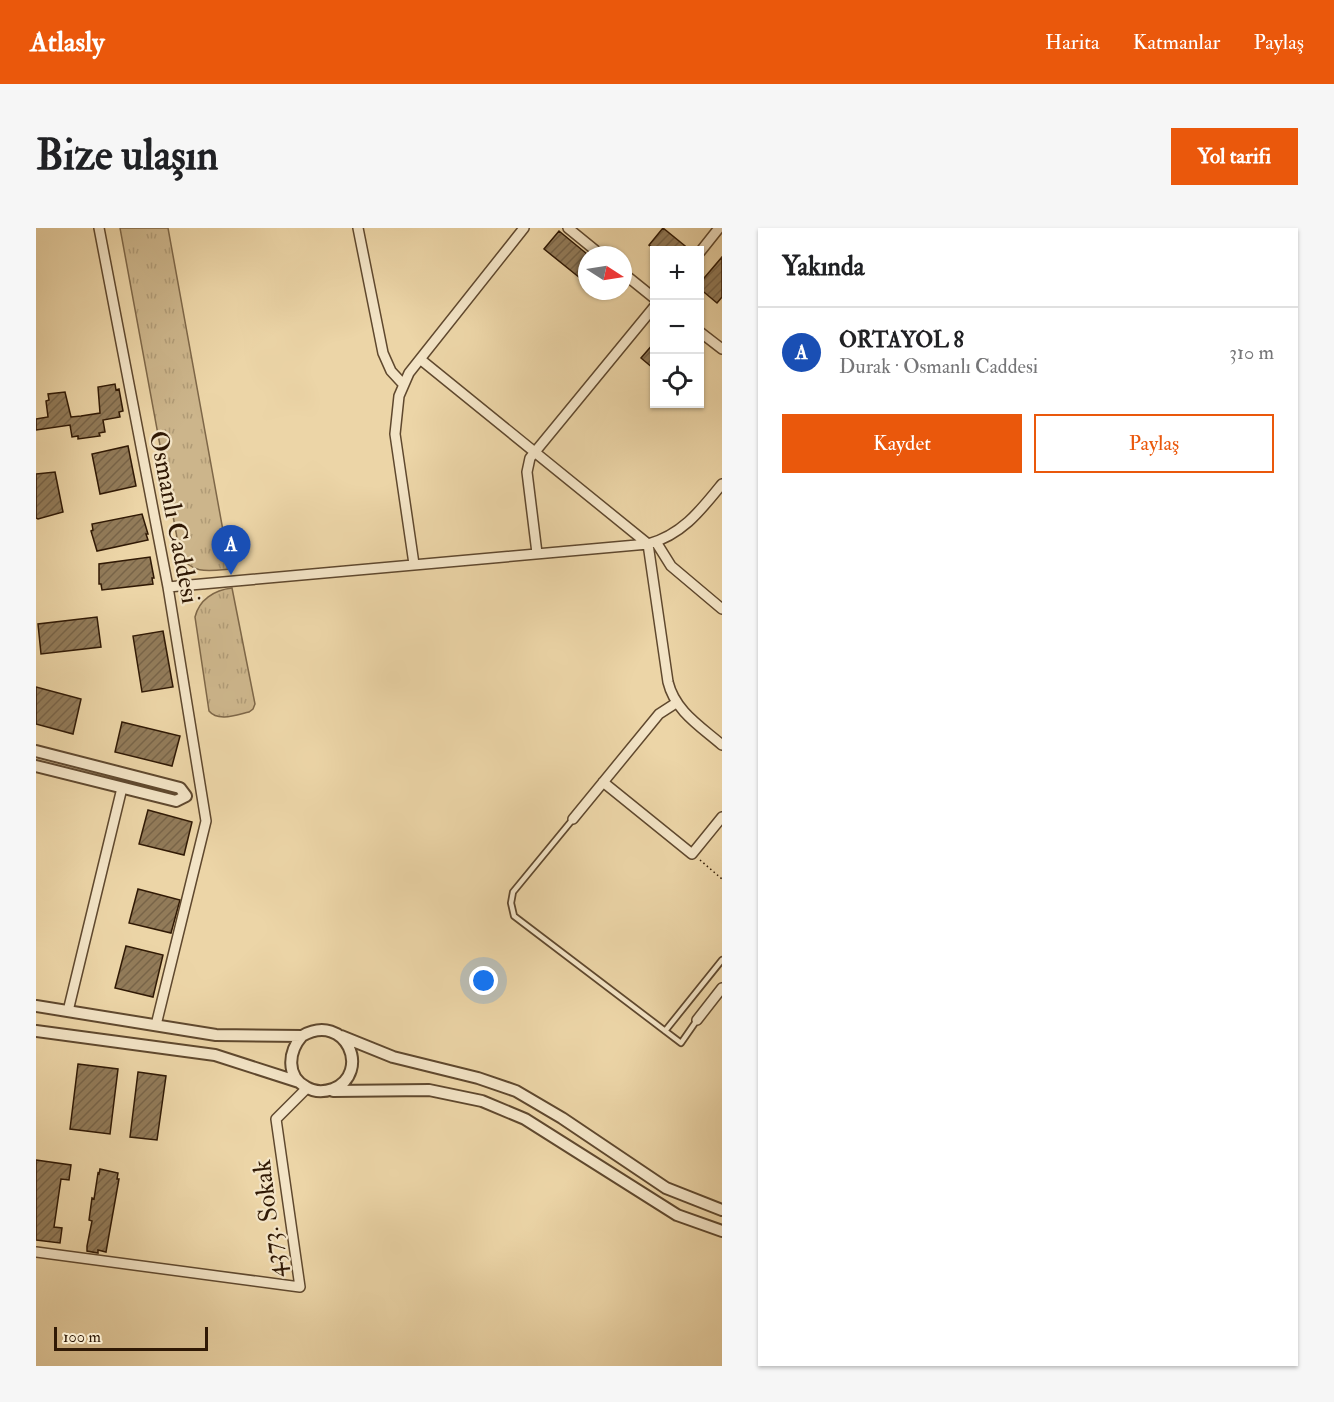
<!DOCTYPE html>
<html lang="tr">
<head>
<meta charset="utf-8">
<style>
  :root { --surface:#fff; --page:#f6f6f6; --text:#202124; --muted:#757577; --line:#e0e0e0; --accent:#ea580c }
  body { margin:0; font-family:"IM FELL Double Pica",serif; background:var(--page); color:var(--text) }
  .controls { position:absolute; right:18px; top:18px; display:grid; overflow:hidden; border-radius:0px; box-shadow:0 2px 4px #0004 }
  .controls button { width:54px; height:54px; display:grid; place-items:center; padding:0; border:0; border-bottom:2px solid var(--line); background:var(--surface); color:var(--text); font:30px sans-serif }
  .compass { position:absolute; left:542px; top:18px; width:54px; height:54px; border-radius:50%; background:var(--surface); box-shadow:0 2px 4px #0004; rotate:102deg }
  .scale { position:absolute; left:18px; bottom:15px; width:154px; box-sizing:border-box; padding-left:6px; border:3px solid #301905; border-top:0; font-size:16px; line-height:21px; white-space:nowrap; color:#301905; -webkit-text-stroke:4px #f3e4c6; paint-order:stroke }
  .you { position:absolute; left:448px; top:753px; width:21px; height:21px; margin:-15px; border:4px solid #fff; border-radius:50%; background:#1a73e8; box-shadow:0 0 0 9px #1a73e833 }
  .badge { display:grid; place-items:center; width:39px; height:39px; border-radius:50%; background:var(--accent); color:#fff; font-size:20px; font-weight:700 }
  .pin { position:absolute; translate:-50% -50px; filter:drop-shadow(0 2px 3px #0008) }
  .pin::after { content:''; position:absolute; top:32px; width:21px; height:18px; background:inherit; clip-path:polygon(0 0,100% 0,50% 100%) }
  .list { margin:0; padding:0; list-style:none }
  h2 { display:flex; justify-content:space-between; align-items:center; height:78px; margin:0; padding:0 24px; font-size:26px }
  h2 small { font-size:20px; font-weight:400; color:var(--muted) }
  .list li { display:grid; grid-template-columns:39px 1fr auto; gap:18px; align-items:center; box-sizing:border-box; height:90px; padding:0 24px; border-top:2px solid var(--line) }
  .list b { display:block; font-size:22px; white-space:nowrap }
  .list p { margin:0; font-size:20px; white-space:nowrap; color:var(--muted) }
  .list em { font-size:20px; font-style:normal; color:var(--muted) }
  .actions { display:flex; gap:12px; padding:18px 24px }
  .actions a { flex:1; padding:14px 0; border:2px solid var(--accent); border-radius:0px; text-align:center; font-size:21px; color:var(--accent) }
  .actions .main { background:var(--accent); color:#fff }
  .icon { flex:none; width:33px; height:33px; fill:none; stroke:currentColor; stroke-width:2; stroke-linecap:round; stroke-linejoin:round }
  .map { position:relative; flex:none; width:686px; height:1138px; overflow:hidden; border-radius:0px }
  header { display:flex; align-items:center; gap:36px; box-sizing:border-box; height:84px; padding:0 30px; background:var(--accent); color:#fff }
  header strong { font-size:28px }
  nav { display:flex; gap:33px; margin-inline-start:auto; font-size:21px }
  .intro { display:flex; align-items:center; justify-content:space-between; box-sizing:border-box; height:144px; padding:0 36px }
  h1 { margin:0; font-size:42px }
  .button { padding:15px 27px; border-radius:0px; background:var(--accent); color:#fff; font-size:21px; font-weight:700 }
  main { display:flex; gap:36px; padding:0 36px }
  aside { flex:1; background:var(--surface); border-radius:0px; box-shadow:0 2px 4px #0004 }
  .map>svg:first-child { display:block }
  .grass { fill:url(#grass-tufts); stroke:#7e6748; stroke-width:1.5 }
  .building { fill:url(#building-hatch); stroke:#301905; stroke-width:1.5 }
  .lines { fill:none; stroke-linecap:round; stroke-linejoin:round }
  .service-casing { stroke:#5f482e; stroke-width:8 }
  .minor-casing { stroke:#5f482e; stroke-width:12 }
  .tertiary-casing { stroke:#5f482e; stroke-width:14 }
  .path { stroke:#301905; stroke-width:1.5; stroke-dasharray:1.5 3; stroke-linecap:butt }
  .service { stroke:#f3e4c6; stroke-width:4.5 }
  .minor { stroke:#f3e4c6; stroke-width:9 }
  .tertiary { stroke:#f3e4c6; stroke-width:10 }
  .labels { text-anchor:middle; stroke-width:4.5; stroke-linejoin:round; paint-order:stroke }
  .street-label { font-size:26px; fill:#301905; stroke:#f3e4c6 }
</style>
</head>
<body>
<header>
<strong>Atlasly</strong>
<nav><a>Harita</a><a>Katmanlar</a><a>Paylaş</a></nav>
</header>
<div class="intro"><h1>Bize ulaşın</h1><a class="button">Yol tarifi</a></div>
<main>
<div class="map">
<svg width="686" height="1138" viewBox="0 0 686 1138">
  <defs>
    <pattern id="grass-tufts" width="24" height="20" patternUnits="userSpaceOnUse" patternTransform="scale(1.5)"><rect width="24" height="20" fill="#ccb58b"/><path d="M3 7l-1-3M5 7V3M7 7l1-3M15 17l-1-3M17 17v-4M19 17l1-3" fill="none" stroke="#b09b76"/></pattern>
    <pattern id="building-hatch" width="6" height="6" patternUnits="userSpaceOnUse" patternTransform="scale(1.5)"><rect width="6" height="6" fill="#927b59"/><path d="M-1 1l2-2M0 6l6-6M5 7l2-2" fill="none" stroke="#786448"/></pattern>
  </defs>
  <rect width="100%" height="100%" fill="#ecd5a7"/>
  <filter id="stains"><feTurbulence type="fractalNoise" baseFrequency=".00333" numOctaves="4"/><feColorMatrix values="0 0 0 0 .2 0 0 0 0 .09 0 0 0 0 .02 0 0 0 .5 -.17"/></filter>
  <radialGradient id="worn" r=".72"><stop offset=".6" stop-color="#630" stop-opacity="0"/><stop offset="1" stop-color="#630" stop-opacity=".3"/></radialGradient>
  <path class="grass" d="M84,0h48l62,341c-20,2 -39,6 -50,-15z
    M196,360l23,116 -2,5 -4,3c-13,3 -31,10 -40,-1l-14,-94c4,-17 19,-27 37,-29z"/>
  <path class="building" d="M627,0l27,22h-34l-7,-5z
    M523,3l28,23v15l-7,9 -36,-29z
    M686,29v40l-5,6 -18,-15v-4z
    M618,115v26l-13,-11z
    M79,156l1,6 3,-1 4,22 -4,1 1,5 -17,3 2,12 -6,1 1,3 -22,3v-3l-6,1 -2,-12 -34,5v-11l12,-2 -2,-16 3,-1 -1,-6 17,-2 6,25 10,-1 19,-3 -2,-26z
    M92,218l8,40 -36,8 -8,-40z
    M19,244l8,40 -25,7 -2,-1v-44z
    M106,286l6,20h-2l2,6 -51,11 -6,-20 2,-1 -1,-6z
    M114,329l4,21h-2l1,6 -51,6 -1,-6h-2v-20z
    M61,389l4,30 -60,7 -3,-30z
    M127,403l10,56 -31,5 -9,-56z
    M0,459l45,12 -8,35 -37,-10z
    M86,494l58,14 -8,30 -57,-14z
    M112,582l44,12 -8,33 -45,-11z
    M102,661l42,11 -9,33 -42,-10z
    M90,718l37,9 -10,42 -38,-9z
    M42,836l40,5 -8,65 -40,-5z
    M102,844l28,4 -9,64 -27,-3z
    M0,932l35,5 -2,15 -8,-1 -7,48 8,1 -2,15 -24,-3z
    M64,941l18,4 -1,6h2l-13,73 -8,-2v3l-11,-2v-5l5,-25 -3,-1 3,-22 2,1 4,-26 1,1z"/>
  <g class="lines">
    <defs>
      <path id="service" d="M537,591l-60,73 -2,11 3,13 167,127 16,-23
        M629,803l57,-71"/>
      <path id="minor" d="M63,0l69,359 38,234 -50,204
        M322,0l25,125 8,18 12,13
        M532,0l33,27
        M664,24l19,-24
        M587,45l31,25
        M664,104l22,17
        M384,131l228,185 20,138c7,29 32,44 54,63
        M620,314l15,24 51,43
        M501,325l-10,-81 3,-14 124,-151
        M378,336l-19,-130 4,-38 10,-23 115,-145
        M132,359l480,-43c34,-9 53,-34 74,-60
        M567,554l89,72 30,-37
        M537,591l86,-105 17,-11
        M32,783l54,-223
        M661,792l25,-32
        M0,1024l264,35 -24,-168 31,-31"/>
      <path id="tertiary" d="M0,523l144,37 6,8 -10,5 -140,-35
        M0,778l180,29 86,1c44,-25 70,37 31,53 -9,3 -19,3 -27,-2 -20,-11 -18,-35 -4,-51
        M0,803l179,24 84,27
        M305,808l52,21 85,21 38,13 46,27 104,70 56,22
        M297,863l96,-1 53,11 43,18 152,96 45,16"/>
    </defs>
    <use href="#service" class="service-casing"/>
    <use href="#minor" class="minor-casing"/>
    <use href="#tertiary" class="tertiary-casing"/>
    <path class="path" d="M664,632l22,19"/>
    <use href="#service" class="service"/>
    <use href="#minor" class="minor"/>
    <use href="#tertiary" class="tertiary"/>
  </g>
  <g class="labels">
    <g class="street-label">
      <text transform="translate(139 289) rotate(79)" y="9">Osmanlı Caddesi</text>
      <text transform="translate(232 991) rotate(-97)" y="9">4373. Sokak</text>
    </g>
  </g>
  <rect width="100%" height="100%" filter="url(#stains)"/>
  <rect width="100%" height="100%" fill="url(#worn)"/>
</svg>
<div class="controls">
<button>+</button>
<button>−</button>
<button><svg class="icon" aria-label="locate" viewBox="0 0 24 24"><circle cx="12" cy="12" r="6"/><path d="M12 2v4M12 18v4M2 12h4M18 12h4"/></svg></button>
</div>
<svg class="compass" viewBox="-18 -18 36 36"><path d="M0-13l5 13h-10z" fill="#e53935"/><path d="M0 13l5-13h-10z" fill="#757577"/></svg>
<div class="scale">100 m</div>
<div class="you"></div>
<div class="pin badge" style="left:195px;top:347px;background:#1a4fb4">A</div>
</div>
<aside>
<h2>Yakında<small></small></h2>
<ul class="list">
<li><span class="badge" style="background:#1a4fb4">A</span><div><b>ORTAYOL 8</b><p>Durak · Osmanlı Caddesi</p></div><em>310 m</em></li>
</ul>
<div class="actions"><a class="main">Kaydet</a><a>Paylaş</a></div>
</aside>
</main>
</body>
</html>
